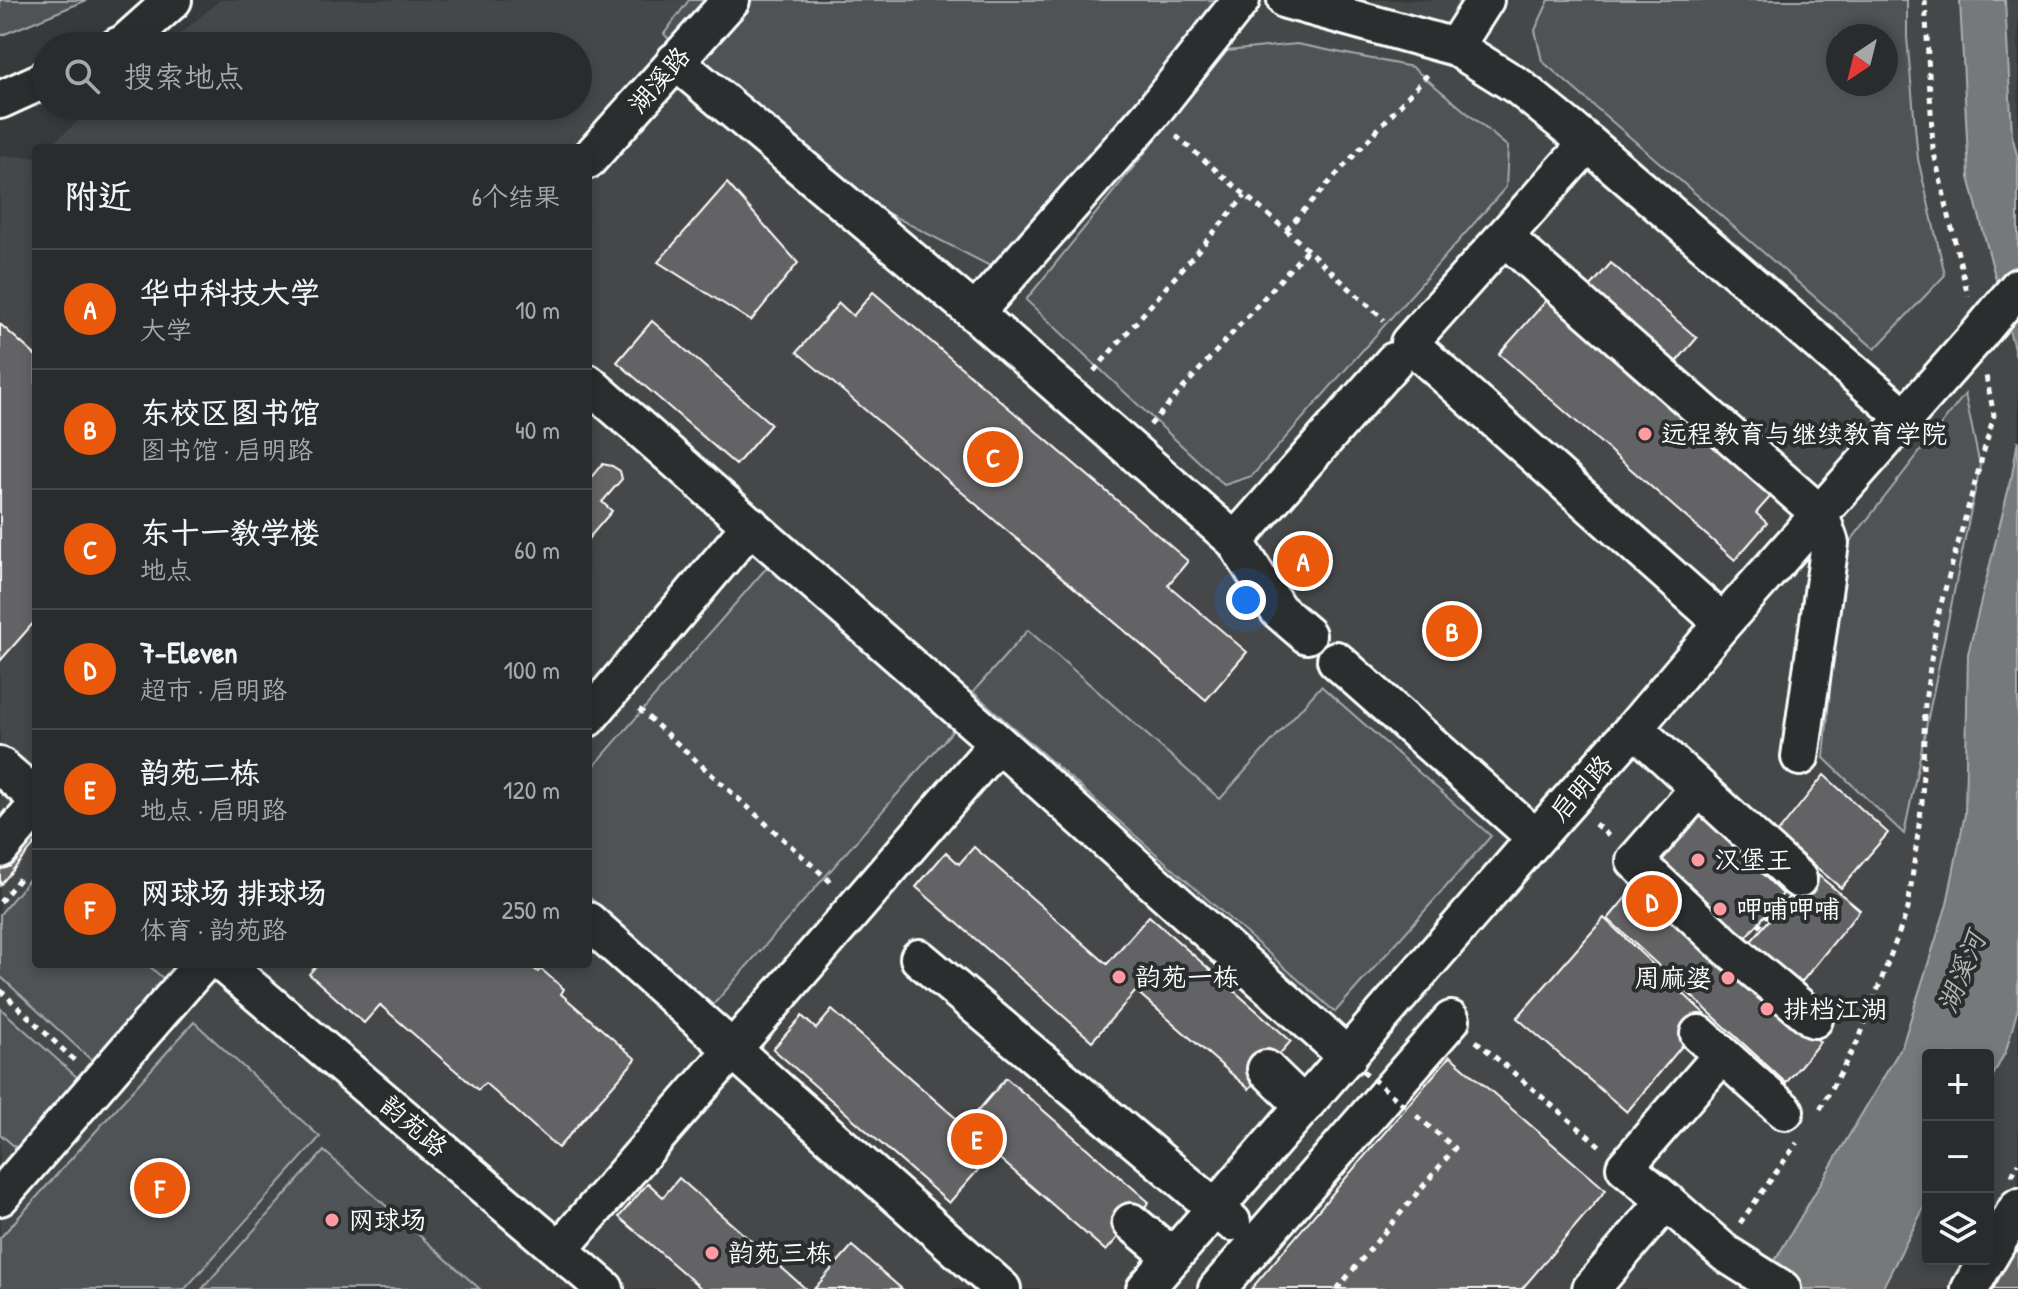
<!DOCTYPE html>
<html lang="zh">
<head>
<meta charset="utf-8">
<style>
  :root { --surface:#292c2c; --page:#313434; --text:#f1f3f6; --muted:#a5a7a9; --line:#454848; --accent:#ea580c }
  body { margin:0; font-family:"Patrick Hand","LXGW WenKai TC",sans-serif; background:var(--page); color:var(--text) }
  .controls { position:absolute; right:24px; bottom:24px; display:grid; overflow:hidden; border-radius:8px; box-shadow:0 4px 12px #0003 }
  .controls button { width:72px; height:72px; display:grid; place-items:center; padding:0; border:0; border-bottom:2px solid var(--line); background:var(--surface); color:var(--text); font:40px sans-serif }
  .compass { position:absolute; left:1826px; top:24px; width:72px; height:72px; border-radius:50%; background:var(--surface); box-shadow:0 4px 12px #0003; rotate:215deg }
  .you { position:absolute; left:1246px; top:600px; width:28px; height:28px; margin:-20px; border:6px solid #fff; border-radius:50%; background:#1a73e8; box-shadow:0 0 0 12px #1a73e833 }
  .badge { display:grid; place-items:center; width:52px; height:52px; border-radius:50%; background:var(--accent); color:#fff; font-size:26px; font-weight:700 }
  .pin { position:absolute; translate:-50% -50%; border:4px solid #fff; box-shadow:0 2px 8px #0006 }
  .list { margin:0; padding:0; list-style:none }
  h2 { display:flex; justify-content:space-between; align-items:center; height:104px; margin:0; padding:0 32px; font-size:34px }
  h2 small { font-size:26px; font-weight:400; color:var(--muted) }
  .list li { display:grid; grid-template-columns:52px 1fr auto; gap:24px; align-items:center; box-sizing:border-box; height:120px; padding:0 32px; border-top:2px solid var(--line) }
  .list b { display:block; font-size:30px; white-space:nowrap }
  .list p { margin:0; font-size:26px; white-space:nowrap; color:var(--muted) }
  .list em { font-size:26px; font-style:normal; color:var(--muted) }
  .icon { flex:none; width:44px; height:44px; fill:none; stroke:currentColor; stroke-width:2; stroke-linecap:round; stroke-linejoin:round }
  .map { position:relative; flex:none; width:2018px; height:1289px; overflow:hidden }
  .search { position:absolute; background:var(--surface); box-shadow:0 4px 12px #0003; left:32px; top:32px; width:560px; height:88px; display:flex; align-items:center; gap:20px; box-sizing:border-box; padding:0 28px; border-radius:44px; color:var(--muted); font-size:30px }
  .panel { position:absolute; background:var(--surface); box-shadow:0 4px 12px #0003; left:32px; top:144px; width:560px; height:824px; border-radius:8px }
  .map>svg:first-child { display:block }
  .built { fill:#444748; fill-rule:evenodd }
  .green { fill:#505354; stroke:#a8a9aa; stroke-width:2; fill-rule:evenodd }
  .water { fill:#767879; stroke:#adaeaf; stroke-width:2 }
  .building { fill:#636465; stroke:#fff; stroke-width:2 }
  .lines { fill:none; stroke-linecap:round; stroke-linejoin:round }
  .minor-casing { stroke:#fff; stroke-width:42 }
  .path { stroke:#fff; stroke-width:5; stroke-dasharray:6 6; stroke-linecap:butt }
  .minor { stroke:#2a2d2e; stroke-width:36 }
  .path-bridge { stroke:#fff; stroke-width:5; stroke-dasharray:6 6; stroke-linecap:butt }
  .poi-dot { fill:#ff9aa2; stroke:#2a2d2e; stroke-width:3 }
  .labels { text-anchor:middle; stroke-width:8; stroke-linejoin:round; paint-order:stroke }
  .street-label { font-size:26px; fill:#fff; stroke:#2a2d2e }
  .poi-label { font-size:26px; fill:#fff; stroke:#2a2d2e; text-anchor:start }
  .water-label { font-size:28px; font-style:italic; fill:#b4b5b5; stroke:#2a2d2e }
</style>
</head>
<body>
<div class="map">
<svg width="2018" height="1289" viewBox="0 0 2018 1289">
  <rect width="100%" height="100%" fill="#373a3b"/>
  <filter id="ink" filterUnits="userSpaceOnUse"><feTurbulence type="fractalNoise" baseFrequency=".0125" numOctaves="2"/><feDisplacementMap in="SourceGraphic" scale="16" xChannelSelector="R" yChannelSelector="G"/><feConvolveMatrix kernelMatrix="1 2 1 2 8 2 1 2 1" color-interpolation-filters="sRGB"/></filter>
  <g filter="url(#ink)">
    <path class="built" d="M220,0h1798v1289h-2018v-1133l36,1v807h552v-816h-541l49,-42h482v-60h-412zM1838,36h48v48h-48zM1928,1055h60v204h-60z"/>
    <path class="green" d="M0,0h87l-87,36z
      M689,0h561l-258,267 -151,-78 -152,-128 -25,-27z
      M1549,0h358v37l11,122 27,116 -70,74 -333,-288 -7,-31zM1838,36h48v48h-48z
      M1297,44l115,23 96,80 -2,40 -254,289 -28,9 -198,-185 201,-249z
      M1965,394l15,72 -76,368 -80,-76 18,-206z
      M768,566l187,162 -242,277 -125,-109v-123z
      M1028,630l192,169 101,-113 170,150 -156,176 -362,-320z
      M36,871v93h111l27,24 -73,81 -101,-93v-62z
      M0,1008l89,80 -62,69 -27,-23z
      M194,1022l126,115 -135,152h-185v-51z
      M324,1151l156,138h-278z"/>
    <path class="water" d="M1960,0h45l7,135 6,24v205l-49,-187z
      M2018,440v568l-12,43 -18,34v-30h-60v145l-46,89h-124l144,-243 45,-142 18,-90 3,-160 44,-179z"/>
    <path class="building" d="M727,183l71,80 -47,58 -93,-59z
      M1611,263l86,75 -28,32 -22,-19 -19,21 143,124 -15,17 11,10 -32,37 -236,-206 48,-54 60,53 20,-22 -43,-37z
      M873,292l315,269 -20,24 79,67 -41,48 -409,-348 42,-49 14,13z
      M652,321l119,103 -35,41 -119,-103z
      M0,324l36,32v264l-36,41z
      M602,464l10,2 8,5 2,8 -20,23 10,9 -24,28v-58z
      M1824,775l64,58 -47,55 -64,-54z
      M1693,806l90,88 -44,52 -89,-88z
      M5,810l31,26v7l-36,42v-69z
      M974,847l133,117 42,-48 142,125 -42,48 -113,-98 -44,50 -176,-154 30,-35 13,12z
      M1812,870l48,40 -64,79 -49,-43z
      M1641,879l179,163 -34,41 -178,-164z
      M1604,918l103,98 -80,96 -110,-94z
      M318,964h210l10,8 3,-3 23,20 -3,5 75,65 -78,89 -73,-65 -7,7 -98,-85 -16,18 -55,-49z
      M832,1010l133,116 41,-48 143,124 -43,49 -113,-98 -44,50 -176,-154 29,-33 14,13z
      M1450,1056l156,134 -84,99h-271z
      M679,1178l127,111h-104l-83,-72 29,-34 15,14z
      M2018,1233v56h-32z
      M852,1246l50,43h-88z"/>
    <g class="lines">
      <defs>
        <path id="minor" d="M1286,0l169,47 64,40 69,56 317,274
          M118,46l7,-3 48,-43
          M1455,47l30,-47
          M675,61l300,252 260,228
          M0,100l46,-21
          M1588,143l-179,200 314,280
          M588,160l143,-160
          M1504,237l316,277 10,29 -30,214
          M975,313l176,-199 90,-114
          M588,383l410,360 350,314
          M1307,635l-29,-25 -43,-69 159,-180
          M1336,660l200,178
          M588,718l163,-193
          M1634,728l164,151
          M0,766l36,31
          M1699,788l-64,73 91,85 88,73
          M0,849l36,-42
          M588,921l414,368
          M919,958l313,264
          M223,964l382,325
          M1699,1034l86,77
          M1266,1069l38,37
          M0,1197l202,-233
          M1666,1201l-41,-34 97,-112
          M1131,1222l42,35
          M559,1250l439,-507
          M1988,1258l30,-51
          M1145,1289l391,-451 98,-110 89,-105 256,-289 39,-47
          M1217,1289l234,-269
          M1591,1289l75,-88 59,52 57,36
          M1970,1289l17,-30"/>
      </defs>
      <use href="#minor" class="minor-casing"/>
      <path class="path" d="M1925,0l8,149 35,147
        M1176,136l110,94 98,90
        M1286,230l142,-156
        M1094,371l151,-175
        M1150,425l157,-175
        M639,709l194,175
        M1595,824l16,14
        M0,902l20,-24
        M1758,927l19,-23
        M0,990l75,71
        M1476,1041l124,105
        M1820,1109l39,-70 49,-130 14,-107 3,-100 12,-84 57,-203 -8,-39
        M2012,1176l6,-13
        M1740,1223l57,-80
        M1337,1289l118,-141 -42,-35"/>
      <use href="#minor" class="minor"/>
      <path class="path-bridge" d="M1363,1071l43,36"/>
    </g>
  </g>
  <g class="poi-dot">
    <circle cx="1645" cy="434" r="8"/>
    <circle cx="1698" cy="860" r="8"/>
    <circle cx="1720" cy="909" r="8"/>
    <circle cx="1119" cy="977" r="8"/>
    <circle cx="1728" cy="978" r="8"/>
    <circle cx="1767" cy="1009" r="8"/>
    <circle cx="332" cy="1220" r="8"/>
    <circle cx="712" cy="1253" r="8"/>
  </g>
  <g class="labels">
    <g class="street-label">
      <text transform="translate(659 80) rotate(-49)" y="9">湖溪路</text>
      <text transform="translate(1581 788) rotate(-48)" y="9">启明路</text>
      <text transform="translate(414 1126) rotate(40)" y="9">韵苑路</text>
    </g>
    <g class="poi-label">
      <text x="1661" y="443">远程教育与继续教育学院</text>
      <text x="1714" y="869">汉堡王</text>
      <text x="1736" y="918">呷哺呷哺</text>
      <text x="1135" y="986">韵苑一栋</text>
      <text x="1712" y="987" text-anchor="end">周麻婆</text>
      <text x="1783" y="1018">排档江湖</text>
      <text x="348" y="1229">网球场</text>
      <text x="728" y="1262">韵苑三栋</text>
    </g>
    <g class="water-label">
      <text transform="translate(1961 972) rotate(-68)" y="10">湖溪河</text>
    </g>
  </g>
</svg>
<div class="controls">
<button>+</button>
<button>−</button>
<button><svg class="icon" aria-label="layers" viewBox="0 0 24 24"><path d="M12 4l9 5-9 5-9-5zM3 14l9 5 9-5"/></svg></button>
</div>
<svg class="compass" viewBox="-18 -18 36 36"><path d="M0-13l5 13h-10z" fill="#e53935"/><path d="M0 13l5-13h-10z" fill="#a5a7a9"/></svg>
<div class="you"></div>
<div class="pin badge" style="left:1303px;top:561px">A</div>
<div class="pin badge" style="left:1452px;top:631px">B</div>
<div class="pin badge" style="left:993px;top:457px">C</div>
<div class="pin badge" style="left:1652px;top:901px">D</div>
<div class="pin badge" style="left:977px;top:1139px">E</div>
<div class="pin badge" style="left:160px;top:1188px">F</div>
<div class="search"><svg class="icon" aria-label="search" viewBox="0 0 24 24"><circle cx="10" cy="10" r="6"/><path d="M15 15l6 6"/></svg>搜索地点</div>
<section class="panel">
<h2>附近<small>6个结果</small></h2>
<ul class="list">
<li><span class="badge">A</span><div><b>华中科技大学</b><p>大学</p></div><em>10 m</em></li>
<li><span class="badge">B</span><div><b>东校区图书馆</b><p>图书馆 · 启明路</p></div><em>40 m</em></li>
<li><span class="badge">C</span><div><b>东十一教学楼</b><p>地点</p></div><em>60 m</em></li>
<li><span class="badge">D</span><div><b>7-Eleven</b><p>超市 · 启明路</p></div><em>100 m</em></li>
<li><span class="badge">E</span><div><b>韵苑二栋</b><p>地点 · 启明路</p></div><em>120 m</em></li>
<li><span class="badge">F</span><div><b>网球场 排球场</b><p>体育 · 韵苑路</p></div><em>250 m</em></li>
</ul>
</section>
</div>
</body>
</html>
